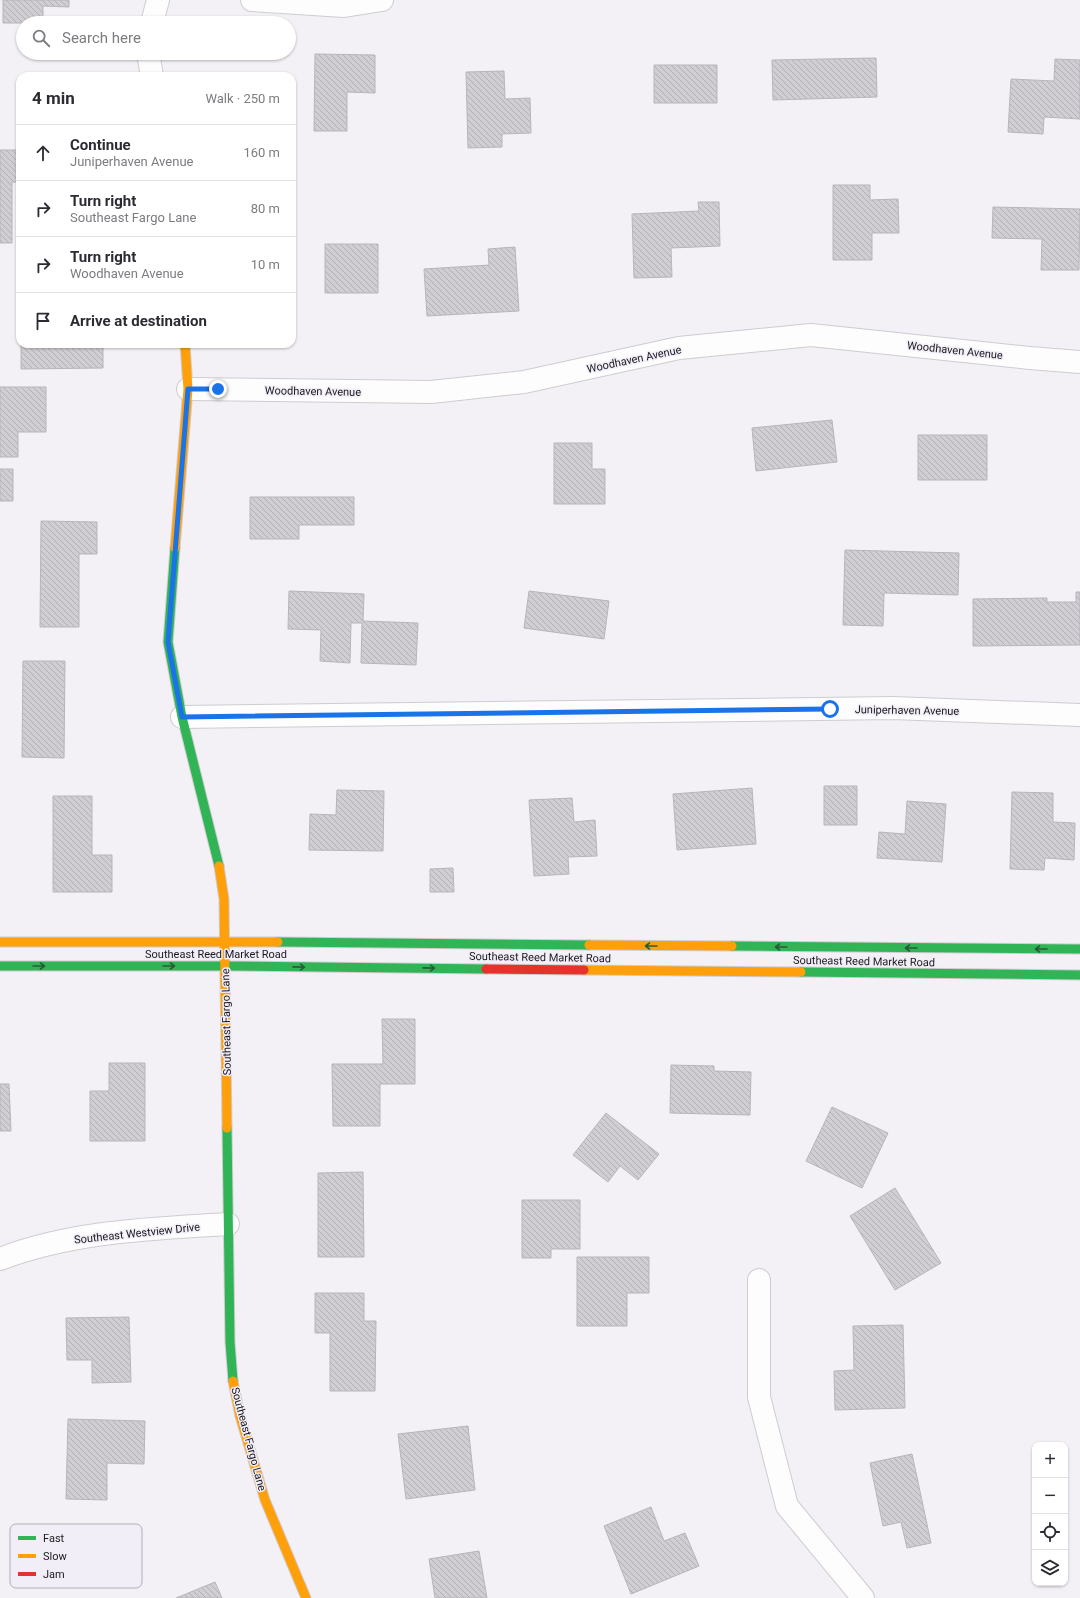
<!DOCTYPE html>
<html lang="en">
<head>
<meta charset="utf-8">
<style>
  :root { --surface:#fff; --page:#f2f2f3; --text:#2b2b33; --muted:#7c7c81; --line:#e1e1e2 }
  body { margin:0; font-family:Roboto,sans-serif; background:var(--page); color:var(--text) }
  .controls { position:absolute; right:12px; bottom:12px; display:grid; overflow:hidden; border-radius:8px; box-shadow:0 1px 3px #0004 }
  .controls button { width:36px; height:36px; display:grid; place-items:center; padding:0; border:0; border-bottom:1px solid var(--line); background:var(--surface); color:var(--text); font:20px sans-serif }
  .stop { position:absolute; width:12px; height:12px; margin:-9px; border:3px solid #1a73e8; border-radius:50%; background:#fff }
  .stop.end { background:#1a73e8; border-color:#fff; box-shadow:0 1px 4px #0008 }
  .list { margin:0; padding:0; list-style:none }
  h2 { display:flex; justify-content:space-between; align-items:center; height:52px; margin:0; padding:0 16px; font-size:17px }
  h2 small { font-size:13px; font-weight:400; color:var(--muted) }
  .list li { display:grid; grid-template-columns:26px 1fr auto; gap:12px; align-items:center; box-sizing:border-box; height:56px; padding:0 16px; border-top:1px solid var(--line) }
  .list b { display:block; font-size:15px; white-space:nowrap }
  .list p { margin:0; font-size:13px; white-space:nowrap; color:var(--muted) }
  .list em { font-size:13px; font-style:normal; color:var(--muted) }
  .icon { flex:none; width:22px; height:22px; fill:none; stroke:currentColor; stroke-width:2; stroke-linecap:round; stroke-linejoin:round }
  .map { position:relative; flex:none; width:1080px; height:1598px; overflow:hidden }
  .search { position:absolute; background:var(--surface); box-shadow:0 1px 3px #0004; left:16px; top:16px; width:280px; height:44px; display:flex; align-items:center; gap:10px; box-sizing:border-box; padding:0 14px; border-radius:22px; color:var(--muted); font-size:15px }
  .panel { position:absolute; background:var(--surface); box-shadow:0 1px 3px #0004; left:16px; top:72px; width:280px; height:276px; border-radius:12px }
  .map>svg:first-child { display:block }
  .building { fill:url(#building-back-hatch); stroke:#b7b5ba }
  .lines { fill:none; stroke-linecap:round; stroke-linejoin:round }
  .street-casing { stroke:#ceccd1; stroke-width:24 }
  .fast-casing { stroke:#ceccd1; stroke-width:11 }
  .slow-casing { stroke:#ceccd1; stroke-width:11 }
  .jam-casing { stroke:#ceccd1; stroke-width:11 }
  .street { stroke:#fdfdfe; stroke-width:22 }
  .fast { stroke:#30b455; stroke-width:9 }
  .slow { stroke:#ff9f0a; stroke-width:9 }
  .jam { stroke:#e5322d; stroke-width:9 }
  .oneway { stroke:#245e36 }
  .route { stroke:#1a73e8; stroke-width:5 }
  .labels { text-anchor:middle; stroke-width:3; stroke-linejoin:round; paint-order:stroke }
  .street-label { font-size:11px; fill:#1a181c; stroke:#f2eef8 }
  .key { fill:#f2eef8; stroke:#b1aeb6; stroke-width:1 }
  .key-label { font-size:11px; fill:#1a181c }
</style>
</head>
<body>
<div class="map">
<svg width="1080" height="1598" viewBox="0 0 1080 1598">
  <defs>
    <pattern id="building-back-hatch" width="6" height="6" patternUnits="userSpaceOnUse"><rect width="6" height="6" fill="#d0ced3"/><path d="M-1 5l2 2M0 0l6 6M5-1l2 2" fill="none" stroke="#b2b0b5"/></pattern>
  </defs>
  <rect width="100%" height="100%" fill="#f3f0f6"/>
  <path class="building" d="M3,0h66v7l-26,-1v17h-40z
    M315,54l60,1v38l-28,-1v39h-33z
    M876,58l1,39 -104,3 -1,-40z
    M1055,59l25,1v59l-36,-2 -1,17 -35,-2 3,-53 43,2z
    M654,65h63v38h-63z
    M504,71l1,28 25,-1 1,35 -29,1v13l-34,1 -2,-76z
    M0,150h20v32h-8v61h-12z
    M833,185h37v15l28,-1 1,34h-27v27h-39z
    M698,202h21l1,44 -49,2 1,29 -38,1 -2,-64 67,-3z
    M993,207l87,2 -1,61h-38l1,-31 -50,-1z
    M325,244h53v49h-53z
    M515,247l4,64 -92,5 -3,-47 65,-4 -1,-16z
    M21,344h82v24l-82,1z
    M0,387h46v45h-28v25h-18z
    M832,420l5,42 -81,9 -4,-43z
    M918,435h69v45h-69z
    M554,443h38v26h13v35h-51z
    M0,469h13v32h-13z
    M250,497h104v28h-55v14h-49z
    M41,521l56,1v32h-18v73h-39z
    M845,550l114,3 -1,42 -74,-2 -1,33 -40,-1z
    M289,591l75,3 -1,27 55,2 -2,42 -55,-2 1,-40h-11l-1,40 -30,-2 1,-31 -33,-1z
    M529,591l80,10 -5,38 -80,-11z
    M1076,592h4v53l-107,1v-47l74,-1v4h29z
    M23,661h42l-1,97 -42,-1z
    M824,786h33v39h-33z
    M752,788l4,56 -79,6 -4,-56z
    M337,790l47,1 -1,60 -74,-1 1,-36 26,1z
    M1012,792l41,1v29l22,1 -1,37 -29,-2 -1,12 -34,-1z
    M53,796h39v59h20v37h-59z
    M572,798l2,24 21,-2 2,36 -29,1 1,17 -35,2 -5,-76z
    M907,801l39,3 -4,58 -65,-4 2,-26 26,2z
    M453,868l1,24h-24v-23z
    M382,1019h33v65h-35v42h-47l-1,-62h51z
    M109,1063h36v78h-55v-50h19z
    M671,1065l43,1v5l37,1 -1,43 -80,-2z
    M0,1084h9l2,47h-11z
    M832,1107l56,26 -26,55 -56,-27z
    M606,1113l53,41 -21,26 -18,-14 -12,16 -35,-27z
    M363,1172l1,85h-46v-84z
    M895,1188l46,75 -46,27 -45,-74z
    M522,1200h58v49h-29v9h-29z
    M577,1257h72v36h-22v33h-50z
    M315,1293h49v28h12l-1,70h-45v-58h-15z
    M129,1317l2,65 -39,1v-23h-25l-1,-42z
    M903,1325l2,83 -70,2 -1,-39 20,-1 -1,-44z
    M68,1419l77,2 -1,43 -37,-1v37l-41,-1z
    M468,1426l7,64 -69,9 -8,-65z
    M912,1454l19,89 -24,5 -6,-26 -18,4 -13,-63z
    M651,1507l13,34 21,-8 14,33 -68,28 -27,-68z
    M479,1551l8,47h-52l-6,-39z
    M215,1582l7,16h-46z"/>
  <g class="lines">
    <defs>
      <path id="street" d="M252,0l92,6 38,-6
        M152,23l6,-23
        M148,53l4,23
        M188,389l243,3 93,-10 155,-34 132,-13 219,23 50,4
        M182,717l711,-9 187,7
        M0,1259c72,-28 152,-30 228,-35
        M759,1280v117l28,109 76,92"/>
      <path id="fast" d="M175,548l-7,94 14,75 37,149
        M278,942l311,3
        M732,946l348,3
        M0,966h226l260,3
        M801,972l279,3
        M227,1128l3,214 3,39"/>
      <path id="slow" d="M175,548l13,-159 -3,-45
        M219,866l5,33 3,229
        M0,942h278
        M589,945l143,1
        M584,970l217,2
        M233,1381l7,35 25,84 41,98"/>
      <path id="jam" d="M486,969l98,1"/>
    </defs>
    <use href="#street" class="street-casing"/>
    <use href="#fast" class="fast-casing"/>
    <use href="#slow" class="slow-casing"/>
    <use href="#jam" class="jam-casing"/>
    <use href="#street" class="street"/>
    <use href="#fast" class="fast"/>
    <use href="#slow" class="slow"/>
    <use href="#jam" class="jam"/>
  </g>
  <defs><path id="oneway-shaft" d="M-6 0H5M1.5-3L5.5 0L1.5 3" fill="none" stroke-width="1.6" stroke-linecap="round" stroke-linejoin="round"/></defs>
  <g class="oneway">
    <use href="#oneway-shaft" transform="translate(651 946) rotate(-180)"/>
    <use href="#oneway-shaft" transform="translate(781 947) rotate(-180)"/>
    <use href="#oneway-shaft" transform="translate(911 948) rotate(-180)"/>
    <use href="#oneway-shaft" transform="translate(1041 949) rotate(-180)"/>
    <use href="#oneway-shaft" transform="translate(39 966)"/>
    <use href="#oneway-shaft" transform="translate(169 966)"/>
    <use href="#oneway-shaft" transform="translate(299 967) rotate(1)"/>
    <use href="#oneway-shaft" transform="translate(429 968) rotate(1)"/>
  </g>
  <g class="lines">
    <path class="route" d="M218,389h-30l-20,253 14,75 648,-8"/>
  </g>
  <g class="labels">
    <g class="street-label">
      <text transform="translate(955 350) rotate(6)" y="4">Woodhaven Avenue</text>
      <text transform="translate(634 359) rotate(-12)" y="4">Woodhaven Avenue</text>
      <text transform="translate(313 391) rotate(1)" y="4">Woodhaven Avenue</text>
      <text transform="translate(907 710) rotate(1)" y="4">Juniperhaven Avenue</text>
      <text x="216" y="958">Southeast Reed Market Road</text>
      <text transform="translate(540 957) rotate(1)" y="4">Southeast Reed Market Road</text>
      <text transform="translate(864 961) rotate(1)" y="4">Southeast Reed Market Road</text>
      <text transform="translate(226 1022) rotate(-91)" y="4">Southeast Fargo Lane</text>
      <text transform="translate(137 1233) rotate(-6)" y="4">Southeast Westview Drive</text>
      <text transform="translate(249 1439) rotate(75)" y="4">Southeast Fargo Lane</text>
    </g>
  </g>
  <rect x="10" y="1524" width="132" height="64" rx="6" class="key"/>
  <rect x="18" y="1536" width="18" height="4" fill="#30b455"/>
  <rect x="18" y="1554" width="18" height="4" fill="#ff9f0a"/>
  <rect x="18" y="1572" width="18" height="4" fill="#e5322d"/>
  <g class="key-label">
    <text x="43" y="1542">Fast</text>
    <text x="43" y="1560">Slow</text>
    <text x="43" y="1578">Jam</text>
  </g>
</svg>
<div class="controls">
<button>+</button>
<button>−</button>
<button><svg class="icon" aria-label="locate" viewBox="0 0 24 24"><circle cx="12" cy="12" r="6"/><path d="M12 2v4M12 18v4M2 12h4M18 12h4"/></svg></button>
<button><svg class="icon" aria-label="layers" viewBox="0 0 24 24"><path d="M12 4l9 5-9 5-9-5zM3 14l9 5 9-5"/></svg></button>
</div>
<div class="stop" style="left:830px;top:709px"></div>
<div class="stop end" style="left:218px;top:389px"></div>
<div class="search"><svg class="icon" aria-label="search" viewBox="0 0 24 24"><circle cx="10" cy="10" r="6"/><path d="M15 15l6 6"/></svg>Search here</div>
<section class="panel">
<h2>4 min<small>Walk · 250 m</small></h2>
<ul class="list">
<li><svg class="icon" aria-label="ahead" viewBox="0 0 24 24"><path d="M12 20V5M6 11l6-6 6 6"/></svg><div><b>Continue</b><p>Juniperhaven Avenue</p></div><em>160 m</em></li>
<li><svg class="icon" aria-label="right" viewBox="0 0 24 24"><path d="M7 20v-9h11M14 6l5 5-5 5"/></svg><div><b>Turn right</b><p>Southeast Fargo Lane</p></div><em>80 m</em></li>
<li><svg class="icon" aria-label="right" viewBox="0 0 24 24"><path d="M7 20v-9h11M14 6l5 5-5 5"/></svg><div><b>Turn right</b><p>Woodhaven Avenue</p></div><em>10 m</em></li>
<li><svg class="icon" aria-label="arrive" viewBox="0 0 24 24"><path d="M6 21V4h12l-3 4 3 4H6"/></svg><div><b>Arrive at destination</b></div></li>
</ul>
</section>
</div>
</body>
</html>
